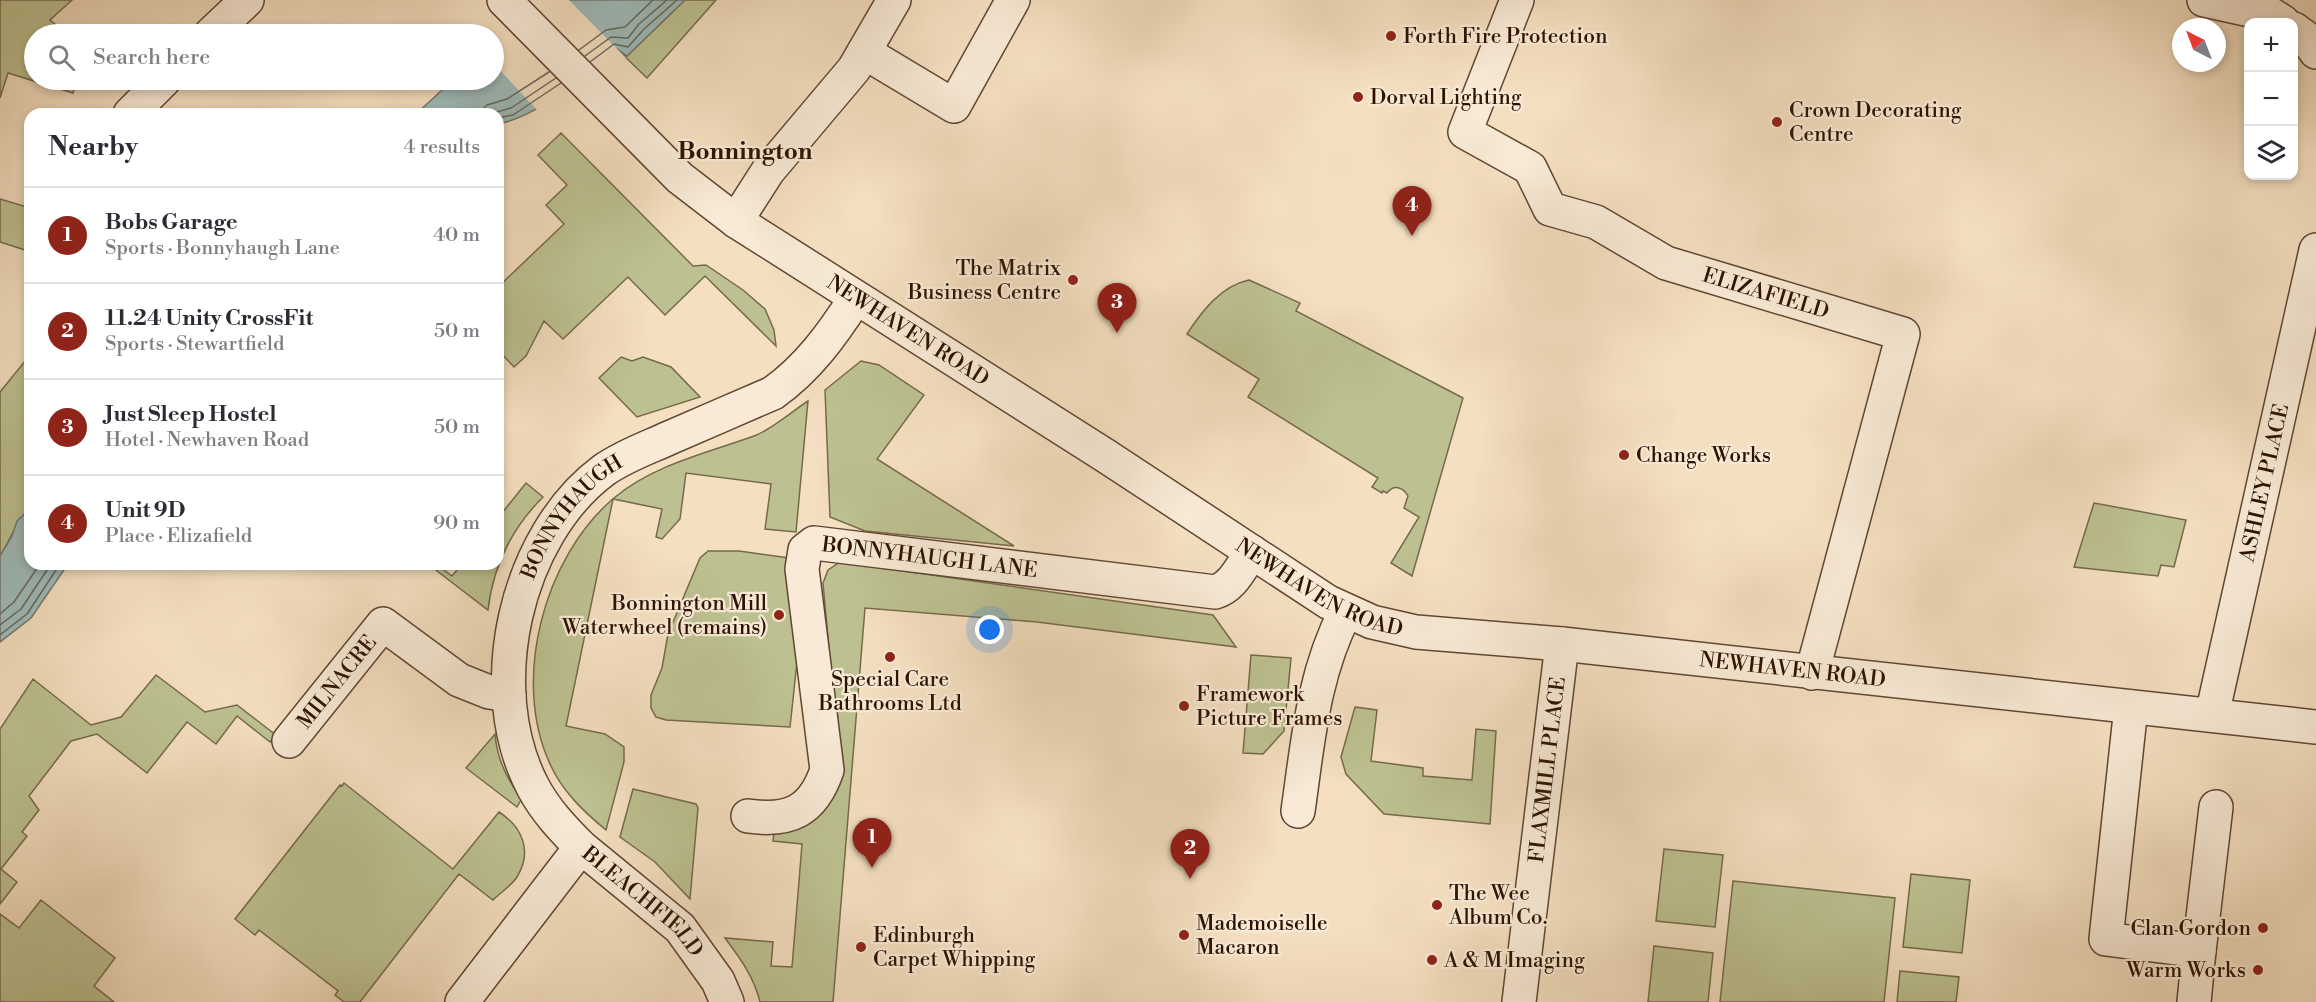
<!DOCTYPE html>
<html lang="en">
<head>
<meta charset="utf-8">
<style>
  :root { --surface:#fff; --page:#f7f7f7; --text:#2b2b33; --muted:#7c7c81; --line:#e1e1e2; --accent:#8f2418 }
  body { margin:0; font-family:"Libre Bodoni",serif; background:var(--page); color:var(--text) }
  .controls { position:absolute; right:18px; top:18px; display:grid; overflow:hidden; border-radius:12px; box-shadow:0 3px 9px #0003 }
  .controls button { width:54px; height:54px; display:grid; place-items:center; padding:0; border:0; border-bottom:2px solid var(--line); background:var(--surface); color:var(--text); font:30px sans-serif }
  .compass { position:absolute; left:2172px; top:18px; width:54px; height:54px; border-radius:50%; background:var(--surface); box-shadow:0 3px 9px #0003; rotate:318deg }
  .you { position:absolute; left:990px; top:630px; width:21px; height:21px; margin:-15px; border:4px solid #fff; border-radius:50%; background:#1a73e8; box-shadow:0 0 0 9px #1a73e833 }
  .badge { display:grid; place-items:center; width:39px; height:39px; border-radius:50%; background:var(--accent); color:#fff; font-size:20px; font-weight:700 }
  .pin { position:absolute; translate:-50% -50px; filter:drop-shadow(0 2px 3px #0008) }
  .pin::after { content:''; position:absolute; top:32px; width:21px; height:18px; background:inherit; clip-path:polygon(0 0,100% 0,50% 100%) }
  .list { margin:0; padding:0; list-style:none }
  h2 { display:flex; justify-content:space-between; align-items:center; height:78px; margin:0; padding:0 24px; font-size:26px }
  h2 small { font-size:20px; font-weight:400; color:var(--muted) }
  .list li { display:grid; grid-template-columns:39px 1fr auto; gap:18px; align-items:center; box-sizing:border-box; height:96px; padding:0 24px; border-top:2px solid var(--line) }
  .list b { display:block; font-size:22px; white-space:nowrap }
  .list p { margin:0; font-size:20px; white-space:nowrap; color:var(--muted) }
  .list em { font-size:20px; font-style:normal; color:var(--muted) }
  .icon { flex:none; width:33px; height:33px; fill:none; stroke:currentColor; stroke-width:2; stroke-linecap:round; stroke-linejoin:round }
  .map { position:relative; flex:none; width:2316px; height:1002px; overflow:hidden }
  .search { position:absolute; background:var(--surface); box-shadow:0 3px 9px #0003; left:24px; top:24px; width:480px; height:66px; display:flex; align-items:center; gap:15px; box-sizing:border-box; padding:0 21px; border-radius:33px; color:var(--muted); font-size:22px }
  .panel { position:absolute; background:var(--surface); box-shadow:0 3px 9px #0003; left:24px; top:108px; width:480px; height:462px; border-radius:18px }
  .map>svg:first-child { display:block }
  .green { fill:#bdc191; stroke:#766a4a; stroke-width:1.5 }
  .water { fill:#9ebbba; stroke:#717870; stroke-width:1.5 }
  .pier { fill:#f4dfc0 }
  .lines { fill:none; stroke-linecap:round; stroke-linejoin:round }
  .shore { stroke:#66675e; stroke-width:1.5 }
  .minor-casing { stroke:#604632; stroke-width:36 }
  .minor { stroke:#f8ead6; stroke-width:33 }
  .poi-dot { fill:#8f2418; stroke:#f8ead6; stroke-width:2 }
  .labels { text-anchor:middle; stroke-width:4.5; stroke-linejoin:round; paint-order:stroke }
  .poi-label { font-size:21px; fill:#2e1302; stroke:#f8ead6; text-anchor:start }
  .street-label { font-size:21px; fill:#2e1302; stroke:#f8ead6 }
  .quarter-label { font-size:24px; font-weight:bold; fill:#2e1302; stroke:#f8ead6 }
</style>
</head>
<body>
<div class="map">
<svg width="2316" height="1002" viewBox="0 0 2316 1002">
  <rect width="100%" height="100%" fill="#f4dfc0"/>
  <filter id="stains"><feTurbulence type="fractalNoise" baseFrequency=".00333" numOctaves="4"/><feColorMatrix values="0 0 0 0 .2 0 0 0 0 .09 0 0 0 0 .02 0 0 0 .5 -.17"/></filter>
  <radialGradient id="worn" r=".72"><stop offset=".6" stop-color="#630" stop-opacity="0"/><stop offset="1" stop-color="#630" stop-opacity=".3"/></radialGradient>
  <path class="green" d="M0,0h72l-22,20 17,14h-33v46h43l-4,13 -65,-20 -8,25z
    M685,0h31l-69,78 -30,-29 10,7z
    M561,133l132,133 13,-1 37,25 22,19 9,21 2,16 -71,-70 -40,39 -37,-38 -65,62 -19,-18 -18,35 -12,11 -16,-17v-63l66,-63 -18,-19 21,-20 -29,-30z
    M0,199l30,9v26l-5,16 -25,-8z
    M1249,280l51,23 -4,8 167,87 -51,178 -21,-13 28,-46 -15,-9 4,-12c-5,-9 -14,-12 -21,-3l-4,-2 -1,2 -10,-6 6,-9 -130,-81 11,-18 -72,-45c15,-23 34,-48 62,-54z
    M30,355v154c-15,14 -19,30 -30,47v-164z
    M621,357l11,4 11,-4 28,10 29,30 -63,20 -38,-39z
    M861,361l18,4 45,30 -47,64 137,87 -149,-15 -35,-14 -5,-127z
    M808,401l-12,131 -31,-3 6,-45 -85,-11 -6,46 -18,20 -6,-2 6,-28 -49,-10 -47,227 39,8 19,13v15l-18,68c-22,-18 -44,-39 -56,-66 -39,-84 -6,-207 64,-266 39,-33 93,-45 140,-62 19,-7 37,-24 54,-35z
    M526,483l17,14c-31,31 -50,70 -55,113l-60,-46h8l16,12 10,-12h36v-46z
    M2094,503l92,17 -12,47 -13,-2 -3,11 -84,-9z
    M708,551h31l50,7 8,104 -7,65 -124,-7 -10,-3 -5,-9v-13l11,-27 6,-34 32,-76z
    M840,562l373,53 23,32 -199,-25 -172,-14 -32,394h-73c-6,-25 -20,-44 -35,-64l48,4 -2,24 21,1 10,-123 -29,-3 1,-10 66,-61 -17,-187 5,-13z
    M1251,655l40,3 -7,73 -21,23 -20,-1z
    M156,675l49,37 32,-7 39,30 -6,7 -33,-26 -21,28 -29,-22 -40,51 -50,-39 -26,7 -42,55 10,14 -17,22 5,4 -26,33 16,13 -17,22v-175l33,-50 58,46 30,-8z
    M1355,707l22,3 -6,51 52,7v8l49,4 4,-51 20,2 -6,93 -106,-10 -38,-40 -5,-17z
    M495,734c2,25 11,45 27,64l-5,9 -51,-39z
    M344,783l109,86 46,-57c23,15 34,39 18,65 -5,8 -17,16 -24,23l-34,-26 -99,128h-16l-9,-7 3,-4 -79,-61 -4,5 -20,-16 105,-134 2,1z
    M633,789l63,15 2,4 -8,91 -35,-37 -35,-25z
    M1664,849l59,6 -8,72 -59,-6z
    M1911,874l59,6 -8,73 -59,-6z
    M1733,881l162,17 -11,104h-164z
    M41,900l74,58 -21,28 20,16h-114v-88l19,14z
    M1654,946l59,7 -5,49h-60z
    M1900,971l59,6 -3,25h-59z"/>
  <path class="water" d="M535,0h150l-58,56 -10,-7c-35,26 -76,67 -119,75v-10h-82l37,-34h41v-39z
    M30,509v55h38l-37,54 -31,24v-86l12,-20 5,-15z"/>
  <path class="pier" d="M531,0h38l58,59 -10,-6 -79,58 -44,-47v-27z"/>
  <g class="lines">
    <path class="shore" d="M579,50l27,-20 19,-3 28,-27
      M585,56l26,-19 17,1 11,-14 28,-24
      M590,62l24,-18 14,3 16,-18 33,-29
      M478,114l9,-9 20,-6 42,-27
      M490,114l21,-6 45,-30
      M498,118l15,-3 48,-32
      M0,614l14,-12 26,-38
      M0,625l21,-16 30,-45
      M0,635l27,-21 33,-50"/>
    <defs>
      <g id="minor">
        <path id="s1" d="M504,0l176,178 56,43 370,235 222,146 44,20 44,10 146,12 754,83"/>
        <path id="s2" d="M1517,0l-52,132 65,36 20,41 46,13 70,41 237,71 -91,339"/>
        <path d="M2204,0l68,15 11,7"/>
        <path d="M2294,29l11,8 11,15"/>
        <path d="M211,34l36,-34"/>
        <path d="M864,52l90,54 59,-106"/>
        <path d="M130,114l34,-34"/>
        <path d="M736,221l32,-50 86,-102 40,-69"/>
        <path d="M2131,707l-25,232 93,12 -5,51"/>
        <path id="s3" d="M2212,715l104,-465"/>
        <path id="s4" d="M289,741l94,-117 76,56 30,12 20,3"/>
        <path d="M1298,811c10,-70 15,-137 48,-200"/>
        <path id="s5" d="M748,816c42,6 65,-5 79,-46l-25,-201 3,-19 9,-7 401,49c18,-5 26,-25 37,-40"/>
        <path id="s6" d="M581,847c-18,-18 -36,-37 -48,-60 -52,-98 -18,-251 71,-317 20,-14 43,-22 65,-32 35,-15 69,-30 104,-45 35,-25 59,-58 82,-94"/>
        <path d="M2199,951l17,-144"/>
        <path id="s7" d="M462,1002l119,-155 99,81 38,53 9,21"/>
        <path id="s8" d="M1519,1002l43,-358"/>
      </g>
    </defs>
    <use href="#minor" class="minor-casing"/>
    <use href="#minor" class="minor"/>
  </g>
  <g class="poi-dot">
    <circle cx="1391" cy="36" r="6"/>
    <circle cx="1358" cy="97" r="6"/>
    <circle cx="1777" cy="122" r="6"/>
    <circle cx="1073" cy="280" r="6"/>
    <circle cx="1624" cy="455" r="6"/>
    <circle cx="779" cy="615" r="6"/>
    <circle cx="890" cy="657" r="6"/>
    <circle cx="1184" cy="706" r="6"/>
    <circle cx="1437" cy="905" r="6"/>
    <circle cx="2263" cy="928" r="6"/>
    <circle cx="1184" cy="935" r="6"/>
    <circle cx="861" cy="947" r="6"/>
    <circle cx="1432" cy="960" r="6"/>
    <circle cx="2258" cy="970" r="6"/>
  </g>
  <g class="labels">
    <g class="poi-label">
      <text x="1403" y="43">Forth Fire Protection</text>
      <text x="1370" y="104">Dorval Lighting</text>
      <text x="1789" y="117">Crown Decorating<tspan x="1789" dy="24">Centre</tspan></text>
      <text x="1061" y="275" text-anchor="end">The Matrix<tspan x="1061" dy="24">Business Centre</tspan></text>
      <text x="1636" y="462">Change Works</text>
      <text x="767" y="610" text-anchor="end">Bonnington Mill<tspan x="767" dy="24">Waterwheel (remains)</tspan></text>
      <text x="890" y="686" text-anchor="middle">Special Care<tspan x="890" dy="24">Bathrooms Ltd</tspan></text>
      <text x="1196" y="701">Framework<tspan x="1196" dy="24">Picture Frames</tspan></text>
      <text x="1449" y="900">The Wee<tspan x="1449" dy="24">Album Co.</tspan></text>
      <text x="1196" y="930">Mademoiselle<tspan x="1196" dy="24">Macaron</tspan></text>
      <text x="2251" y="935" text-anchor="end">Clan Gordon</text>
      <text x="873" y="942">Edinburgh<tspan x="873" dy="24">Carpet Whipping</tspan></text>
      <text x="1444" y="967">A &amp; M Imaging</text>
      <text x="2246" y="977" text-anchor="end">Warm Works</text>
    </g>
    <g class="street-label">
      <text dy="7" stroke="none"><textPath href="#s2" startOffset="495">ELIZAFIELD</textPath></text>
      <text dy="7" stroke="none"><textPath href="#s1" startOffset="525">NEWHAVEN ROAD</textPath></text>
      <text dy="7" stroke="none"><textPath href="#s3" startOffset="238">ASHLEY PLACE</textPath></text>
      <text dy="7" stroke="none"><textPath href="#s6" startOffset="369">BONNYHAUGH</textPath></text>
      <text dy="7" stroke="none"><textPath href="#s5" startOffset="452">BONNYHAUGH LANE</textPath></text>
      <text dy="7" stroke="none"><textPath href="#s1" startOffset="1011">NEWHAVEN ROAD</textPath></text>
      <text dy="7" stroke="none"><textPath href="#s1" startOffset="1497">NEWHAVEN ROAD</textPath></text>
      <text dy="7" stroke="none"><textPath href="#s4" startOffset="76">MILNACRE</textPath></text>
      <text dy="7" stroke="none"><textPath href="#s8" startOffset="234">FLAXMILL PLACE</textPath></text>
      <text dy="7" stroke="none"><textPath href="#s7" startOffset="278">BLEACHFIELD</textPath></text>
    </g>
    <g class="quarter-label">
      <text x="745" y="159">Bonnington</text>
    </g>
  </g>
  <rect width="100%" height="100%" filter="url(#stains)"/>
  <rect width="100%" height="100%" fill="url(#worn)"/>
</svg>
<div class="controls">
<button>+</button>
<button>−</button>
<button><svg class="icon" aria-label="layers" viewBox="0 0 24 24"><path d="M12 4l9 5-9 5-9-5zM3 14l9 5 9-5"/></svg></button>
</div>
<svg class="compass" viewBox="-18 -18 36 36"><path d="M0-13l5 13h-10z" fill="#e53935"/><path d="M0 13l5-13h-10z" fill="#7c7c81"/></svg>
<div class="you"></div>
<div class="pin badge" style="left:872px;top:868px">1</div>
<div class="pin badge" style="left:1190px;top:879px">2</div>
<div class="pin badge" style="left:1117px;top:333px">3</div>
<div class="pin badge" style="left:1412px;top:236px">4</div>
<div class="search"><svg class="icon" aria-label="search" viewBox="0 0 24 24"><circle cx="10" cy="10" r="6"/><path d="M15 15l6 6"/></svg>Search here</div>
<section class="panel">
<h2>Nearby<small>4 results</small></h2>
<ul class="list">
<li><span class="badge">1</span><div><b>Bobs Garage</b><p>Sports · Bonnyhaugh Lane</p></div><em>40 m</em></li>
<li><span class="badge">2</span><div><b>11.24 Unity CrossFit</b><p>Sports · Stewartfield</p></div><em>50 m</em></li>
<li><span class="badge">3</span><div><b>Just Sleep Hostel</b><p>Hotel · Newhaven Road</p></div><em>50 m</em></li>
<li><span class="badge">4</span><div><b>Unit 9D</b><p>Place · Elizafield</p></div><em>90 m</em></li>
</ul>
</section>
</div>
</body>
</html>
